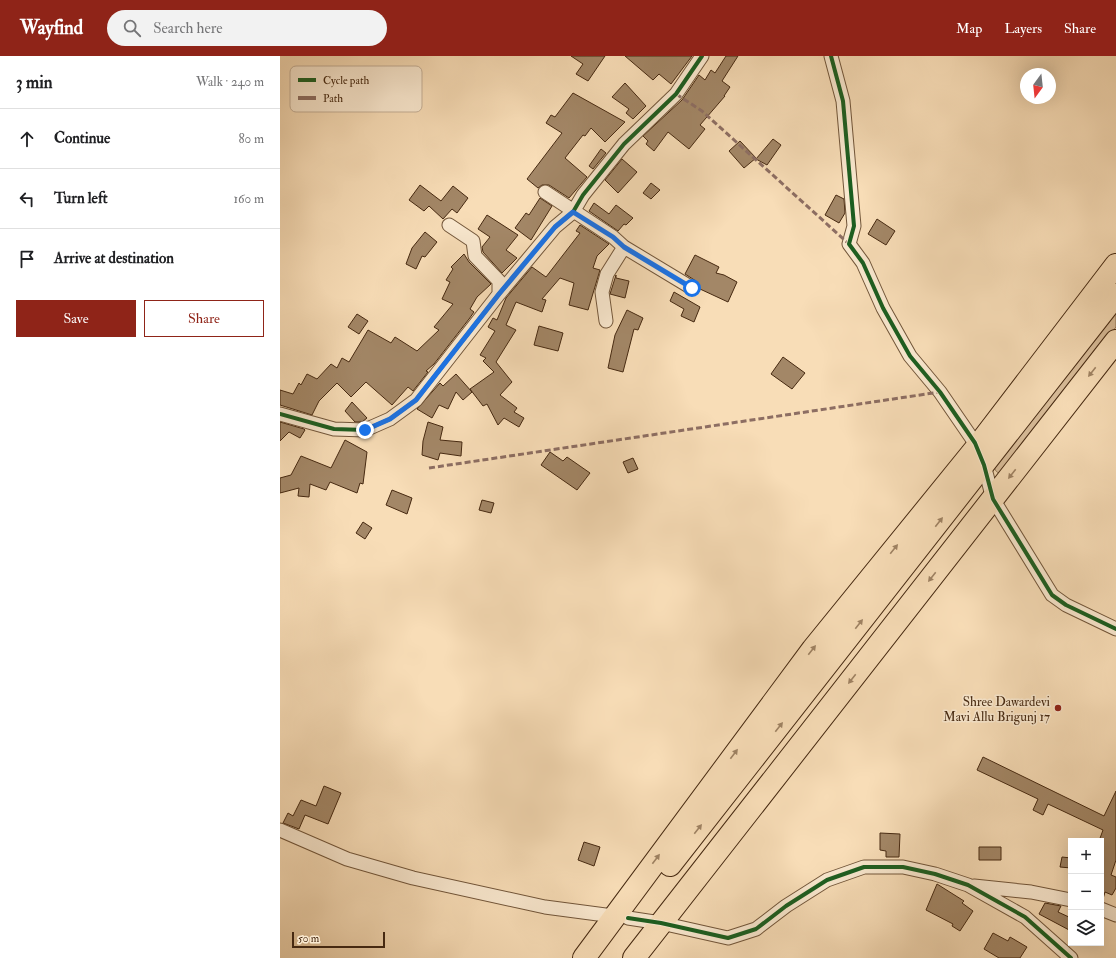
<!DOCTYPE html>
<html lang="en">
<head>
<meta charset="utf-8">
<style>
  :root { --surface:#fff; --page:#f2f2f2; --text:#202124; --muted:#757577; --line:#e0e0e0; --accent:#8f2418 }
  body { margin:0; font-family:"IM FELL Double Pica",serif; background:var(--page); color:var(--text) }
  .controls { position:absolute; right:12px; bottom:12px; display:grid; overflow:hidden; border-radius:0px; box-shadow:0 4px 16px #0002 }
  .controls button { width:36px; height:36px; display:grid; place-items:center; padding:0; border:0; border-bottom:1px solid var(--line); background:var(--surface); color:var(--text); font:20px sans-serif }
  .compass { position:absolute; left:740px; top:12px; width:36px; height:36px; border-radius:50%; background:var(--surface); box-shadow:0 4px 16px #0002; rotate:195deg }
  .scale { position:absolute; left:12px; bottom:10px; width:93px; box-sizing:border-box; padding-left:4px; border:2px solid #462911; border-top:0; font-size:11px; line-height:14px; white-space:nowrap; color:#462911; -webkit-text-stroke:3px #fae9d0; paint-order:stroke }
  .stop { position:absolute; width:12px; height:12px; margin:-9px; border:3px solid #1a73e8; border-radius:50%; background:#fff }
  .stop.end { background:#1a73e8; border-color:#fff; box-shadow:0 1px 4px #0008 }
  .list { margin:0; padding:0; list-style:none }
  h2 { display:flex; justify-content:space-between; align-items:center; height:52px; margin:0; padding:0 16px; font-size:17px }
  h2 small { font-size:13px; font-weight:400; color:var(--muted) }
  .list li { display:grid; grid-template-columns:26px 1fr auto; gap:12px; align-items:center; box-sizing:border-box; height:60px; padding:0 16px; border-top:1px solid var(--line) }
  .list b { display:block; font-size:15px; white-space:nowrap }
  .list em { font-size:13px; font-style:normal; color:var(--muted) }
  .actions { display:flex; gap:8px; padding:12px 16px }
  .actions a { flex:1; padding:9px 0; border:1px solid var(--accent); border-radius:0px; text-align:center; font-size:14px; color:var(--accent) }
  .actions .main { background:var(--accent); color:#fff }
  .icon { flex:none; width:22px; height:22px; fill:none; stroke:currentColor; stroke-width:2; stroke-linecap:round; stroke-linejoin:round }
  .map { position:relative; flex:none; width:836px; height:902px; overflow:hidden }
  header { display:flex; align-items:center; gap:24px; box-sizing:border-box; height:56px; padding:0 20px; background:var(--accent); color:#fff }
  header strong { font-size:19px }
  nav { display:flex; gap:22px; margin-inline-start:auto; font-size:14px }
  .search { width:280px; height:36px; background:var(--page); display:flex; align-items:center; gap:10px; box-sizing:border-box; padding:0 14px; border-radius:22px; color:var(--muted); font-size:15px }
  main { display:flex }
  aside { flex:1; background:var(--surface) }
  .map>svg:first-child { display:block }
  .green { fill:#dabe9b; stroke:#907456 }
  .building { fill:#a38767; stroke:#462911 }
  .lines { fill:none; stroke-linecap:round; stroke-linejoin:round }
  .street-casing { stroke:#72563a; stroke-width:15 }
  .highway-casing { stroke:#462911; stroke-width:24 }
  .street { stroke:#fae9d0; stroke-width:13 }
  .highway { stroke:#f8ddb7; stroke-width:22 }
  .quiet { stroke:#8d6e63; stroke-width:3; stroke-dasharray:6 3; stroke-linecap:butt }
  .cycleway-casing { stroke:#fae9d0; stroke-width:6 }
  .cycleway { stroke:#1b5e20; stroke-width:4 }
  .oneway { fill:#9f8364 }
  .route { stroke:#1a73e8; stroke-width:5 }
  .poi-dot { fill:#8f2418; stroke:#fae9d0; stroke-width:1.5 }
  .labels { text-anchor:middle; stroke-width:3; stroke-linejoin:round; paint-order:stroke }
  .poi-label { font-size:13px; fill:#462911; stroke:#fae9d0; text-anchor:end }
  .key { fill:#fae9d0; stroke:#c4af97; stroke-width:1 }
  .key-label { font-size:11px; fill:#462911 }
</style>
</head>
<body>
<header>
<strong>Wayfind</strong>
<div class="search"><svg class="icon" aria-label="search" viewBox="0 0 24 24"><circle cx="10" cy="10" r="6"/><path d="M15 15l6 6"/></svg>Search here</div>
<nav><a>Map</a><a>Layers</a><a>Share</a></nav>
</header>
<main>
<aside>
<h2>3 min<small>Walk · 240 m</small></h2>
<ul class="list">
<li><svg class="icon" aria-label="ahead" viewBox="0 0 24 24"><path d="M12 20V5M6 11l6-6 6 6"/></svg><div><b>Continue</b></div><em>80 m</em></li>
<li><svg class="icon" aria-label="left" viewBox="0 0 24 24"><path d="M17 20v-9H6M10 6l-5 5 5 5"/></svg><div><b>Turn left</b></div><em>160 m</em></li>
<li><svg class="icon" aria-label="arrive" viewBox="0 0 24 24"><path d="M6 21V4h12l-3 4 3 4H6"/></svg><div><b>Arrive at destination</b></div></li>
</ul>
<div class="actions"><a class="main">Save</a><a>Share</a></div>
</aside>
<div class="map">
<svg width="836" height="902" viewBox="0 0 836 902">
  <rect width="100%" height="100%" fill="#f8ddb7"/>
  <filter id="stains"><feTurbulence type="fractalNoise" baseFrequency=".005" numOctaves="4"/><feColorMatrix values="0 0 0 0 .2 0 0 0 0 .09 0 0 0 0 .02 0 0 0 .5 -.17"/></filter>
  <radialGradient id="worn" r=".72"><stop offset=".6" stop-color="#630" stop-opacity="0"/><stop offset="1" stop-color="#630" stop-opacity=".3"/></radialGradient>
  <path class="green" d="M836,252v19l-114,147c-5,-1 -7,-3 -8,-8z"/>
  <path class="building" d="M291,0h34l-17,25 -12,-7 7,-10z
    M345,0h67l-21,28 -12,-10 -6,6z
    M446,0h12l-16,25 8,6 -6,9h1l-25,29 5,4 -16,20 -21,-17 -14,19 -8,-7 2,-3 -5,-5 39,-36 17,-25 6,5 6,-10 4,3z
    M345,27l21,23 -13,13 -7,-6 3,-4 -17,-12z
    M293,37l52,29 -20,20 -14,-14 -6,8 -2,-1 -18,23 22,19 -18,21 -20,-13h-7l-4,3 -11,-9 35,-46 -16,-10 5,-8 4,2z
    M493,83l8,6 -14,20 -11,-6z
    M460,85l16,17 -12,10 -15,-17z
    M321,93l5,4 -13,16 -4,-3z
    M342,103l15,13 -19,21 -13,-13z
    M371,127l9,7 -9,9 -8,-6z
    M140,129l21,16 12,-15 15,12 -11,15 -5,-4 -9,10 -14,-13 -5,5 -15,-11z
    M556,139l8,4 1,14 -6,10 -14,-8z
    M260,142l12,8 -21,34 -16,-12 11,-15 3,2z
    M314,147l15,11 7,-9 17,13 -7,7 -2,-1 -6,7 -29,-20z
    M207,159l31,20 -12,15 11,8 -15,15 -19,-21 -1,-5 8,-10 -12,-8z
    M597,163l18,12 -9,14 -18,-11z
    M300,169l29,19 -12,12 -4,12 7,2 -12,40 -19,-5 5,-22 -14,-5 -18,21 4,1 -4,12 -26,-10 -10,23 10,5 -20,32 16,20 -12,13 17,13 -3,4 10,6 -5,9 -15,-9 -6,7 -11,-21 -4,2 -13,-17 24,-17 -11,-11 3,-3 -6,-3 15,-24 -7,-4 5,-9 4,2 9,-22 26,-31 14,10 34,-44 -4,-2z
    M145,176l12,10 -12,15 -3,-1 -6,13 -10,-5 6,-16z
    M184,198l5,8 22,22 -14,13 -7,12 4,3 -5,7 -35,45 -8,7 2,1 -15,19 -5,-4 -16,18 -26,-23 -15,15 -14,-14 -18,18 -7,14 -32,-10v-15l13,4 6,-11 2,2 6,-11 10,5 14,-15 6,4 5,-10 7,4 19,-32 23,13 4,-6 22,14 22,-21 -5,-3 19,-23 -11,-5 8,-17 -4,-2 7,-11 -2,-2z
    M415,199l24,12 -3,6 8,2 13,7 -9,20 -28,-13 -4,-8 -11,-7z
    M336,219v3l13,3 -4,17 -15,-4z
    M394,236l26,15 -6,15 -13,-6 3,-7 -14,-8z
    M347,254l16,8 -5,12 -4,-1 -11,43 -15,-4 7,-33z
    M77,258l11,7 -9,13 -11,-7z
    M259,270l24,7 -5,18 -24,-6z
    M503,301l22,16 -13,16 -21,-15z
    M176,318l16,18 -9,8 -7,-8 -8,17 -9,-4 -7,13 -15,-9 23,-26 3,3z
    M72,346l15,16 -5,4h-7l-10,-11z
    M0,366l24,7 1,1 -5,8 -11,-6 -9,9z
    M148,366l15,5 -3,13 22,2 -1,14 -21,-3 -2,7 -16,-5 1,-14z
    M65,384l22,12 -4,32 -3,-1 -3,10 -27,-11 -4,8 -16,-6 -1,13 -11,-1 1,-8 -19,5v-15l11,-3 10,-19 30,12z
    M270,396l13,9 4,-4 23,16 -13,17 -36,-25z
    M353,402l5,11 -10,4 -5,-11z
    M112,434l20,8 -5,16 -21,-9z
    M202,444l12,3 -3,10 -12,-3z
    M83,466l9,6 -7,11 -9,-6z
    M703,701l121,59 12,-25v69l-5,15 5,2v11l-4,7 -7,-3 -2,7h-2v-58h-2l4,-11 -55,-26 -5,11 -10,-5 5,-11 -61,-29z
    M44,730l17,7 -13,31 -23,-9 -6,14 -16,-6 5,-10 5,3 8,-16 15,6z
    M600,777l20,1 -1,23h-13v-6l-6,-1z
    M304,786l16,5 -6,19 -16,-6z
    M699,791h22v13h-22z
    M782,801l9,1v10l-11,-1z
    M657,828l27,17 -2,2 11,8 -13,20 -8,-5 1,-2 -27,-14z
    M765,847l16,3 -3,6 13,6v13l-32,-17z
    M713,877l15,8 2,-4 17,10 -7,11h-21l-15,-9z"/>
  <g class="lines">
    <defs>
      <path id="street" d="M551,0l12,45 11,125 -5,18 14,19 20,45 27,48 30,36 35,51 9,22 9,34 59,96 14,10 50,24
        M265,136l68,45 11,10 68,41
        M169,169l24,16 2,15 24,25v13
        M326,265l-4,-29 5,-18 17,-27
        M0,358l54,15 31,1 25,-11 26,-19 83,-106 56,-67 18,-15 10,-17 41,-51 52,-50 26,-38
        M0,774l67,29 66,19 132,29 68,9
        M694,830l57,6 40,8
        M821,853l15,6
        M348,862l33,5 67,15 28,-9 30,-23 41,-26 37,-13h39l32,7 33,11 57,32 46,41"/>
      <path id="highway" d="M390,809l446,-570
        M304,902l229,-309 164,-202 139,-182
        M354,902l482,-617"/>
    </defs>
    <use href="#street" class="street-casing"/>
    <use href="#highway" class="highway-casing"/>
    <use href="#street" class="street"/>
    <use href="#highway" class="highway"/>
    <path class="quiet" d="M396,38l26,17 147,133
      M149,412l511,-76"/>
    <defs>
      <path id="cycleway" d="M551,0l12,45 11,125 -5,18 14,19 20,45 27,48 30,36 35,51 9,22 9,34 59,96 14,10 50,24
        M0,358l54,15 31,1 25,-11 26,-19 83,-106 56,-67 18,-15 10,-17 41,-51 52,-50 26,-38
        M348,862l33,5 67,15 28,-9 30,-23 41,-26 37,-13h39l32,7 33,11 57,32 46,41"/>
    </defs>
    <use href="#cycleway" class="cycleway-casing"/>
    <use href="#cycleway" class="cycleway"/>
  </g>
  <defs><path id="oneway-solid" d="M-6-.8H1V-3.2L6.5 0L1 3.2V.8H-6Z"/></defs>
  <g class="oneway">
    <use href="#oneway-solid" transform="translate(812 316) rotate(128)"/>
    <use href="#oneway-solid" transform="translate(732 418) rotate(128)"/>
    <use href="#oneway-solid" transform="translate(659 466) rotate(-52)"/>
    <use href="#oneway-solid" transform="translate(614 493) rotate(-51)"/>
    <use href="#oneway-solid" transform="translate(652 521) rotate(128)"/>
    <use href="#oneway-solid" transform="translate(579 568) rotate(-52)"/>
    <use href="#oneway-solid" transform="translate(532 594) rotate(-52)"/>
    <use href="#oneway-solid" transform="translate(572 623) rotate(128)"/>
    <use href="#oneway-solid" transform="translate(499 671) rotate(-52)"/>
    <use href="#oneway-solid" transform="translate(454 698) rotate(-53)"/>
    <use href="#oneway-solid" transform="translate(418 773) rotate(-52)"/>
    <use href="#oneway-solid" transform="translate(376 803) rotate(-53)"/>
  </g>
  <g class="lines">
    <path class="route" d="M85,374l25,-11 26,-19 83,-106 56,-67 18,-15 40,25 11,10 68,41"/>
  </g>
  <circle class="poi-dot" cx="778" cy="652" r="4"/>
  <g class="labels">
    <g class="poi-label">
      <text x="770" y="650">Shree Dawardevi<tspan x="770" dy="15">Mavi Allu Brigunj 17</tspan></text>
    </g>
  </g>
  <rect x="10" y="10" width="132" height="46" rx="6" class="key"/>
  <rect x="18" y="22" width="18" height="4" fill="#1b5e20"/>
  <rect x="18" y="40" width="18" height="4" fill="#8d6e63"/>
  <g class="key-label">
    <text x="43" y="28">Cycle path</text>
    <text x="43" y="46">Path</text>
  </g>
  <rect width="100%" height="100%" filter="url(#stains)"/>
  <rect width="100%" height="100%" fill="url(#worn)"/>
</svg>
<div class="controls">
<button>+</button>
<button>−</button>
<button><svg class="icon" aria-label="layers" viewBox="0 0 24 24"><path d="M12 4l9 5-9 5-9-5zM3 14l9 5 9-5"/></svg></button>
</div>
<svg class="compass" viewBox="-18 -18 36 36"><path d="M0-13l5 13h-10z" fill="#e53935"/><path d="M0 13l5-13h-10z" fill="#757577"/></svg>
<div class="scale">50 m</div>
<div class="stop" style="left:412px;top:232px"></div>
<div class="stop end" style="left:85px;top:374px"></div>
</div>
</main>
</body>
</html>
